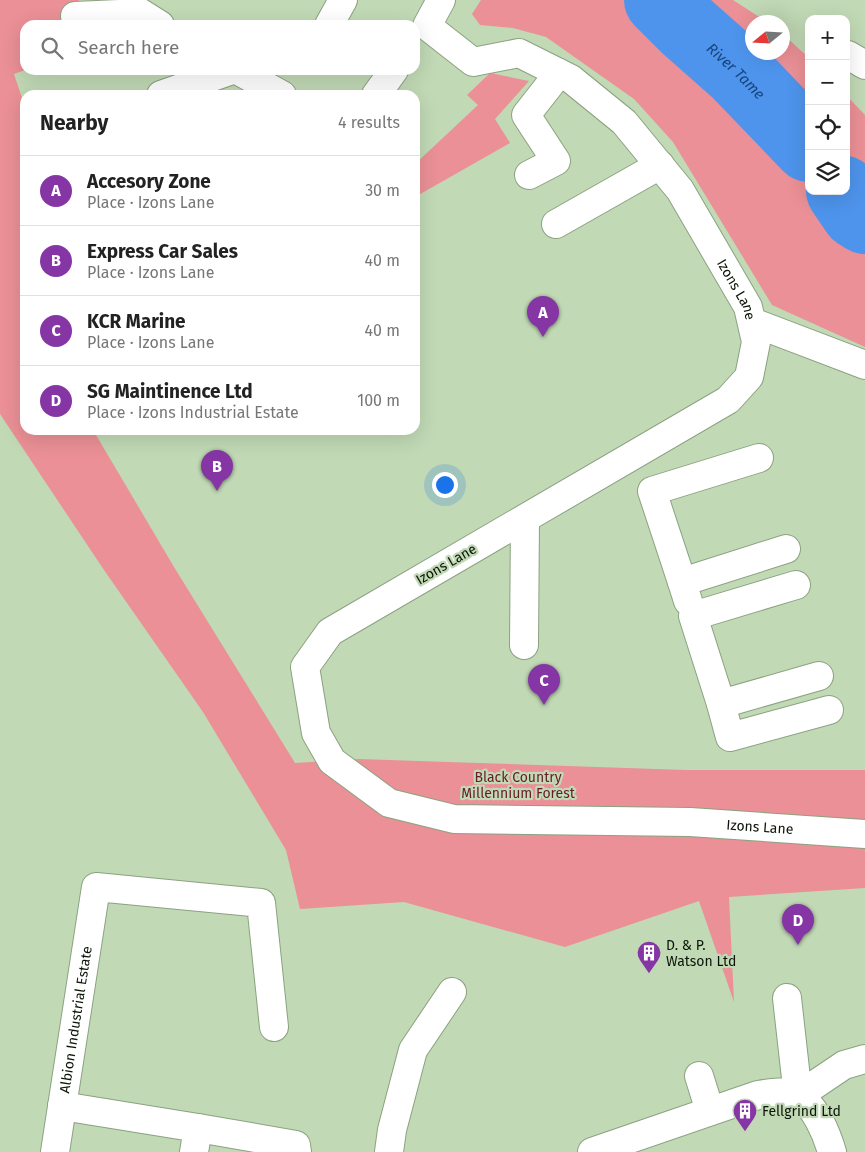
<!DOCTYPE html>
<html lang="en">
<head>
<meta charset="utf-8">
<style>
  :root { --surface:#fff; --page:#f2f2f2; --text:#222; --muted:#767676; --line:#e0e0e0; --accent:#8635a5 }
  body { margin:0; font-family:"Fira Sans",sans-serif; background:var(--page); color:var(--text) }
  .controls { position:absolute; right:15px; top:15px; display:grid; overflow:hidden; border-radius:10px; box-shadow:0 5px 20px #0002 }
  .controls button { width:45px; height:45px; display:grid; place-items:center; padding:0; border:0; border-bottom:1px solid var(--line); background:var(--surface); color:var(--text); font:25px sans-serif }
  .compass { position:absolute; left:745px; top:15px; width:45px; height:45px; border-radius:50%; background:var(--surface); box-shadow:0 5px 20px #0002; rotate:252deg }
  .you { position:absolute; left:444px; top:484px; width:18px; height:18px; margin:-12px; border:4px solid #fff; border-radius:50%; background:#1a73e8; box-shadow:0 0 0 8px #1a73e833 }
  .badge { display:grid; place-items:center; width:32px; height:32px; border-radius:50%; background:var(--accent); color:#fff; font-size:16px; font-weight:700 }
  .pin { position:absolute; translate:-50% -41px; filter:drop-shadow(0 1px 2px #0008) }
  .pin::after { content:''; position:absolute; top:26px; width:18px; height:15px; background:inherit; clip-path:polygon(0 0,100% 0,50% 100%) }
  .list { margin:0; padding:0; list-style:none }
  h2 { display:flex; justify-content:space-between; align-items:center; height:65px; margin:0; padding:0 20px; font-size:21px }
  h2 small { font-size:16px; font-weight:400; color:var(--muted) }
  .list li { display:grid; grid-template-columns:32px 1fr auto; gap:15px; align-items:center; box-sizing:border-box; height:70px; padding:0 20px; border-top:1px solid var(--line) }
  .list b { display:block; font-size:19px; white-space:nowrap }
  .list p { margin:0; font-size:16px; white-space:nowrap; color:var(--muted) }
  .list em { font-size:16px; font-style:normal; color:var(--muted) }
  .icon { flex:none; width:28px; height:28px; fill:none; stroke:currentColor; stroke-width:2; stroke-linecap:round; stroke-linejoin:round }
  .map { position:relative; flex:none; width:865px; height:1152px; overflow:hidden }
  .search { position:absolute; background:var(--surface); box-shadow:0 5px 20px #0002; left:20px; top:20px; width:400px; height:55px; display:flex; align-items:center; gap:12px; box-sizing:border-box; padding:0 18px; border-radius:15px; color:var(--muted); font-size:19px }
  .panel { position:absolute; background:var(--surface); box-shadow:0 5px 20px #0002; left:20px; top:90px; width:400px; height:345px; border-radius:15px }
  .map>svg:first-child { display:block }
  .green { fill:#ea9096 }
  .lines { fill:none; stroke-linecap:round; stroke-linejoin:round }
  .river { stroke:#4e94ec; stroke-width:72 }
  .minor-casing { stroke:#8ba280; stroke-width:30 }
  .minor { stroke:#fff; stroke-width:28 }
  .labels { text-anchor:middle; stroke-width:4.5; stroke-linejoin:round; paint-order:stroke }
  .street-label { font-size:14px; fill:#0d1509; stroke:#c1d9b5 }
  .park-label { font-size:14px; fill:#681b28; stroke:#c1d9b5 }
  .poi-label { font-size:14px; fill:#0d1509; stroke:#c1d9b5; text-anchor:start }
  .water-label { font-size:15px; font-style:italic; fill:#17457e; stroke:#c1d9b5 }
</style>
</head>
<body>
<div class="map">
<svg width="865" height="1152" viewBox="0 0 865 1152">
  <rect width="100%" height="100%" fill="#c1d9b5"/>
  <path class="green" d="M0,0h79l-5,25h-49v45l-11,4 11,33v323h78l-7,5 78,132 121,196 64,-4 327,11h179v118l-136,9 5,105 -35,-101 -134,46 -161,-45 -104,7 -14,-59 -83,-138 -99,-142 -104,-156z
    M481,0h252l34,22h-15v30h30l1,-18 26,24v133h37v-96l19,20v232l-93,-42 -99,-163 -39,-43 -88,-62 -33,-9 -33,-3 -8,-11z
    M490,73l39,8 -34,38 15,24 -95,54v-33l63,-59 -11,-10z"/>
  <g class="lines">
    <g class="river">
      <path id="s1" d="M660,0l26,26 52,46 71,74"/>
      <path d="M842,191l15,22 8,5"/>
    </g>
    <defs>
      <g id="minor">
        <path id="s2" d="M441,0l-14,26 46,36 46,-9 52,26 53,43 56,68 68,117 8,35 -7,35 -21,23 -398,232 -25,35 11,66 16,28 57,42 65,16 236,3 175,12"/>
        <path d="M75,16l66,-3 19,12"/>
        <path d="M329,25l14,-25"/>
        <path d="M848,55l17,10"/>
        <path d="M237,70l45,25"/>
        <path d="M161,95l71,-25"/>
        <path d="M376,95l18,-25"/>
        <path d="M529,175l27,-14 -30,-46 33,-42"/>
        <path d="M556,224l104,-59"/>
        <path d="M752,322l113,43"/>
        <path d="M682,582l-30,-91 107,-33"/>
        <path d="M688,601l-6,-19 104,-33"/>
        <path d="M524,645l1,-126"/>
        <path d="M819,676l-98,28 9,33 99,-27"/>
        <path d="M721,704l-28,-88 103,-31"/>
        <path d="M787,998l11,98 46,-31 21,-6"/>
        <path d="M699,1076l11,35"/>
        <path d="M62,1106l136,22"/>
        <path id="s3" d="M55,1152l41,-265 165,16 13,124"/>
        <path d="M194,1152l4,-24 98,17 1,7"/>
        <path d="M389,1152l3,-22 21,-80 39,-58"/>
        <path d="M592,1152l166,-57c12,-2 28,-5 39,1 18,8 30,39 35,56"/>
      </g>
    </defs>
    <use href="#minor" class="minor-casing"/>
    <use href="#minor" class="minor"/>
  </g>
  <defs>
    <symbol id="building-pin" viewBox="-11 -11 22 30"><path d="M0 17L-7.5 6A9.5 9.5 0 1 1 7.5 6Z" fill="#8635a5" stroke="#c1d9b5"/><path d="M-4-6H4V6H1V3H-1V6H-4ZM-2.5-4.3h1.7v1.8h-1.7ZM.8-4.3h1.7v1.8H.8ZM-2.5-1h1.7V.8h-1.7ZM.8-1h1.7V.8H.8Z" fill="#fff"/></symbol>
  </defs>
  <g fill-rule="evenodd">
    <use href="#building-pin" x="635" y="939" width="28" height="38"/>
    <use href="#building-pin" x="731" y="1097" width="28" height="38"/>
  </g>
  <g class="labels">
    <g class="street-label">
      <text dy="5" stroke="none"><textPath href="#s2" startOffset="464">Izons Lane</textPath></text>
      <text transform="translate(446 564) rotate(-30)" y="5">Izons Lane</text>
      <text dy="5" stroke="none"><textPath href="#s2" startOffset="1634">Izons Lane</textPath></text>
      <text dy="5" stroke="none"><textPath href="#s3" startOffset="134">Albion Industrial Estate</textPath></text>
    </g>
    <g class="park-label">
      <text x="518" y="782">Black Country<tspan x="518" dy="16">Millennium Forest</tspan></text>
    </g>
    <g class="poi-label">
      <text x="666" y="950">D. &amp; P.<tspan x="666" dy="16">Watson Ltd</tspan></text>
      <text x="762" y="1116">Fellgrind Ltd</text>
    </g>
    <g class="water-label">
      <text dy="5" stroke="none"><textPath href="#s1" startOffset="104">River Tame</textPath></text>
    </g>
  </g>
</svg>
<div class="controls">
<button>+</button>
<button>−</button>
<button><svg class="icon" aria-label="locate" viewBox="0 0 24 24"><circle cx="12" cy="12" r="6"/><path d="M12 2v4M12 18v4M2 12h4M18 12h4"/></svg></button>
<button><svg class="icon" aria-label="layers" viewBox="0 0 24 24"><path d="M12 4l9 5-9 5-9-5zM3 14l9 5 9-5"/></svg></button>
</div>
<svg class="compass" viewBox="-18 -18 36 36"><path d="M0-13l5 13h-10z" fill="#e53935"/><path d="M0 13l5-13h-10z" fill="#767676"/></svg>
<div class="you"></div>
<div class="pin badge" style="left:543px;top:337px">A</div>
<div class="pin badge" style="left:217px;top:491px">B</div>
<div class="pin badge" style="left:544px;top:705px">C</div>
<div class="pin badge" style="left:798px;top:945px">D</div>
<div class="search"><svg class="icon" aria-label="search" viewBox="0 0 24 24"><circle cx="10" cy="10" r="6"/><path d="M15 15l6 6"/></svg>Search here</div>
<section class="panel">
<h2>Nearby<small>4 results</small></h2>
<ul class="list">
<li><span class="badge">A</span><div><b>Accesory Zone</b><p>Place · Izons Lane</p></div><em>30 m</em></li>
<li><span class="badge">B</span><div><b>Express Car Sales</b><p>Place · Izons Lane</p></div><em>40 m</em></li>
<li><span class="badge">C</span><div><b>KCR Marine</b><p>Place · Izons Lane</p></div><em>40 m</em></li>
<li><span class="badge">D</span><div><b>SG Maintinence Ltd</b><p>Place · Izons Industrial Estate</p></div><em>100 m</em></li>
</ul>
</section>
</div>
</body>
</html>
